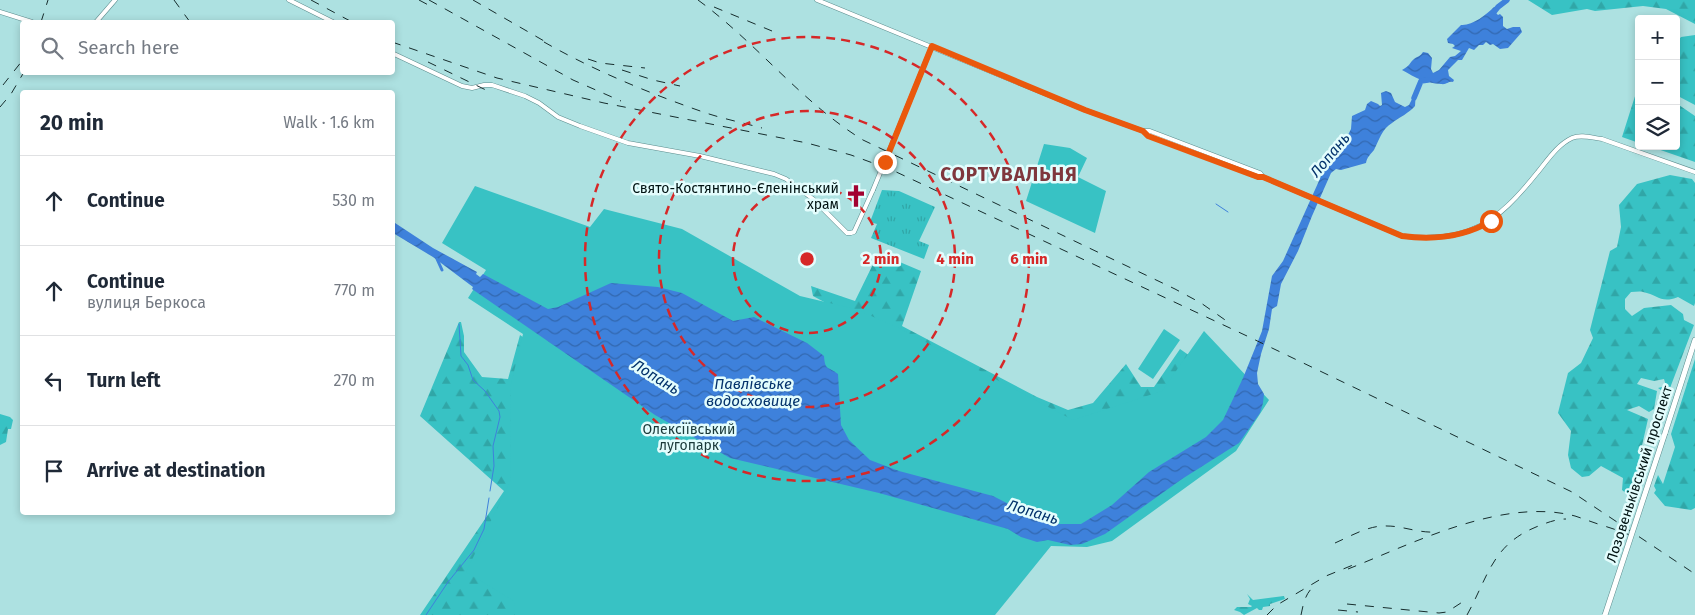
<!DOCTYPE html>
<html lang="en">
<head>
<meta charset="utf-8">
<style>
  :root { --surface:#fff; --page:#f2f2f3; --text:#1f2937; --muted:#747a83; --line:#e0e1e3 }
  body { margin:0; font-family:"Fira Sans",sans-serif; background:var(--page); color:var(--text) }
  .controls { position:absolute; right:15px; top:15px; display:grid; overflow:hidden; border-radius:5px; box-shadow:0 2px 8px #0003 }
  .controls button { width:45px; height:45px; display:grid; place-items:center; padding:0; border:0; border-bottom:1px solid var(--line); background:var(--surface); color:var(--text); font:25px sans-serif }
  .stop { position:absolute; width:15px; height:15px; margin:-11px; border:4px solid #ea580c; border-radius:50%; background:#fff }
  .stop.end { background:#ea580c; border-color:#fff; box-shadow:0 1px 5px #0008 }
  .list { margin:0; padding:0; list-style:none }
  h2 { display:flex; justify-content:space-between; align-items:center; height:65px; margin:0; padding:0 20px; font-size:21px }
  h2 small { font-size:16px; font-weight:400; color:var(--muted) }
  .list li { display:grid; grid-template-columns:32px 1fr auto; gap:15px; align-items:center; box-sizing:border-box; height:90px; padding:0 20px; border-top:1px solid var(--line) }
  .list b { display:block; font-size:19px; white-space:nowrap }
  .list p { margin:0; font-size:16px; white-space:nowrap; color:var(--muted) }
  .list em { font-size:16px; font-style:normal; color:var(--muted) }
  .icon { flex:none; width:28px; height:28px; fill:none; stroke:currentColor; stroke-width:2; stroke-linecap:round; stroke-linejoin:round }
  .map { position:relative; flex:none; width:1695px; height:615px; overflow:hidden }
  .search { position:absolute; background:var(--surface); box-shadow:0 2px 8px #0003; left:20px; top:20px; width:375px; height:55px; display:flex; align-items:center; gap:12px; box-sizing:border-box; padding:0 18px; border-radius:5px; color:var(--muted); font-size:19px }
  .panel { position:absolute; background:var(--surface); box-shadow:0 2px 8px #0003; left:20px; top:90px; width:375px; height:425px; border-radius:5px }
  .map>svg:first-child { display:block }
  .grass { fill:url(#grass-tufts) }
  .forest { fill:url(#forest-firs) }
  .park { fill:#38c2c4 }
  .water { fill:url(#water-waves) }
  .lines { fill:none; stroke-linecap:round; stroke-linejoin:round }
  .stream { stroke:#3e81db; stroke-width:1 }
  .canal { stroke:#3e81db; stroke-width:3 }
  .river { stroke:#3e81db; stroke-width:5.5 }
  .tertiary-casing { stroke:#5b8c8d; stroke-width:5 }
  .trunk-casing { stroke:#5b8c8d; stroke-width:6 }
  .tertiary { stroke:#fff; stroke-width:4 }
  .trunk { stroke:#fff; stroke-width:5 }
  .rail { stroke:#172d2d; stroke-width:1; stroke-dasharray:9 9; stroke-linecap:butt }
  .tertiary-bridge-casing { stroke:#5b8c8d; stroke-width:5; stroke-linecap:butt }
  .trunk-bridge-casing { stroke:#5b8c8d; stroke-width:6; stroke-linecap:butt }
  .tertiary-bridge { stroke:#fff; stroke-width:4 }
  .trunk-bridge { stroke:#fff; stroke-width:5 }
  .route { stroke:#ea580c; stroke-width:6 }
  .ring { fill:none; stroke:#d62828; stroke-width:2.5; stroke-dasharray:9 6 }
  .labels { text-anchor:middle; stroke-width:5; stroke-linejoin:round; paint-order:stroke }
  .poi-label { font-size:14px; fill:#011212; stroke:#e3fdfd; text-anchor:end }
  .park-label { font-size:14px; fill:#1a3939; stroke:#e3fdfd }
  .street-label { font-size:14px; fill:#011212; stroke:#e3fdfd }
  .water-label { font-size:15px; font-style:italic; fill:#03326b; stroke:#e3fdfd }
  .district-label { font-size:19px; font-weight:bold; letter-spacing:1px; fill:#7f373d; stroke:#e3fdfd }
  .centre { fill:#d62828; stroke:#e3fdfd; stroke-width:2.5 }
  .ring-label { font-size:15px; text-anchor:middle; font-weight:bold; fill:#d62828; stroke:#e3fdfd; stroke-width:5; stroke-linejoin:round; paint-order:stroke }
</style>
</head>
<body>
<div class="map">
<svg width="1695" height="615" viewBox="0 0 1695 615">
  <defs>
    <pattern id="grass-tufts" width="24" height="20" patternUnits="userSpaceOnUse" patternTransform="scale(1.25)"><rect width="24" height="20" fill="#38c2c4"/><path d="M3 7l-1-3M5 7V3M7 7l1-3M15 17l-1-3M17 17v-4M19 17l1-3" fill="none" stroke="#30a6a7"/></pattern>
    <pattern id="forest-firs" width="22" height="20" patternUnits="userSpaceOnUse" patternTransform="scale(1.25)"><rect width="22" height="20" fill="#38c2c4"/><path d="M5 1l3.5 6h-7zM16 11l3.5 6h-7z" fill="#30a6a7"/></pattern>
    <pattern id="water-waves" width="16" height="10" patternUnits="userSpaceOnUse" patternTransform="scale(1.25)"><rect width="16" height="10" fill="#3e81db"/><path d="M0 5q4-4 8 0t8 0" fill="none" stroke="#3268b0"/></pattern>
  </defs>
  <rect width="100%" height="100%" fill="#ade1e1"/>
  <path class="grass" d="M882,190l17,1 36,16 -16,34 10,4 -5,14 -53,-21 6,-14 -7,-2z"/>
  <path class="forest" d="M1528,0h167v24l-29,-15 -23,-3 -48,5 -8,-2 -35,6z
    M1695,35v70l-19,-10v-52l5,-6z
    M1639,90v53l-17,-6 14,-44z
    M1676,103l19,13v46l-46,-16h27z
    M1670,175l22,4 3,4v120l-1,3 -16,-9c-17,7 -20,-2 -35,-5 -3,-1 -8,0 -12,0l-6,7v10l7,7 12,-8 27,-3 12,9 1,6 10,5 -24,63 -9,2 -3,-2 8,-2 -2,-7 -10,2 -13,-3 -4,6 20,7 -3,18 -5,3 -10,-6 -12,4 21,9 -7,31 6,16 -8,30 -7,2 -10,-8 1,-12 -22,-12 -12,10 -7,1 -11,-9 -3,-13 3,-24 -13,-18 10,-40 13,-10 12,-25 -3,-8 20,-79 7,-4 4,-20 -2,-22 18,-21z
    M877,256l18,4 26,11 -19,55 135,71 31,13 25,-7 33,-39 15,23h13l26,-38 23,16 -120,110 -231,-158 -39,-21 -2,-10 44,15z
    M459,322h2l3,14v16l18,25 26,2 12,-44 36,26 109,254h-245l84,-124 -84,-75z
    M1695,359v149l-4,2 -26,-4 -11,-13 2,-3 -2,-4 4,-11 5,9 12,-37 -4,-13z
    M0,414l10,3 3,3 -2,9h-3l-2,13 -6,3z
    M1247,594l6,6 31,-4 1,3 -15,5v2l-7,1 -1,3h-3l-2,-2 -13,7 -4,-3 -6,-2 3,-3h14l1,-1 -4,-2 2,-5z"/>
  <path class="park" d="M1044,144l26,4 17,10 -9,19 28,14 -11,42 -69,-32z
    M475,186l115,41 14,-18 78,20 118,67 55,13 42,18 176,93 89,-29 42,-60 65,69 -33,51 -124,90 -25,6 -36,-1 -56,69h-480l-1,-14 -48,-29 44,-90 1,-98 12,-50 -55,-36 18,-28 -44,-27z
    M1164,329l16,11 -27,39 -15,-10z"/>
  <path class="water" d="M1494,7h4l-2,6 2,2 2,-1 3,3v9l4,3 6,-2h7l2,5 -14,16 -8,1 -7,-5 -3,1 -4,-3 -3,3h-4l-5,5 -5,-2 -7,12h-4l-10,10 1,6 5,4 -1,2c-5,-1 -6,3 -12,2 -16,-1 -25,-6 -39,-14 9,-5 7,-7 12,-11 4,-3 6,-2 9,-7l5,1 4,5 -1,11 2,4 6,-3 11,-13 5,-1 6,-5 -9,-3 3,-2 -2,-2 -5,-1 -1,-4 14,-14c11,1 25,-10 33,-18z
    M1386,91l5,2 4,9 10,5 4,-2 7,-14 -1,15c-6,7 -15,11 -23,17 -10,6 -13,17 -18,27 -4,5 -7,7 -8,13l-25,7 -5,-1 -5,4 -19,43 -14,35 -17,33 -4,22 -5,3 -3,20 -8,25 -4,19 1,11 6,10 -1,9 -3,10 -21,30 -57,36 -77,55 -23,10 -12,1 -22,-5 -11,2 -16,-5 -13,-8 -129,-36 -149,-35 -75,-43 -183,-126 1,-2 -40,-30 -40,-24 -1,-12 41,27 44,24 -1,2 4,3 3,-3 65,35 10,-2 53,-24 47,4 24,6 51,28 21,-4 53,26 17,13c1,15 4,10 14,18l3,51 8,15 21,20 29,11 94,25 49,25 17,3h22l31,-19 37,-33 57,-35 17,-17 20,-42 19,-47 10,-55 11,-15 44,-98 14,-14 10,-20 1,-13 13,-6 2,-6 4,-3 7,3 2,2 2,-1 -1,-12z"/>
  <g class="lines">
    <path class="stream" d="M1216,204l12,8
      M459,324l2,32 7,9 5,15 12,11 14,20 1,6 -7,29 1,20 -4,25
      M426,615l22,-33 26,-32 10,-21 5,-31"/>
    <path class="canal" d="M437,259l5,11"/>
    <path class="river" d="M1494,12l4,-5 9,-7
      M1414,98l7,-17 7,-1"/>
    <defs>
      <path id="tertiary" d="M289,0l44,22
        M817,0l268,110 58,21 6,4 109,42h5l139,59c66,8 95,-13 135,-63 10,-12 20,-28 35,-35 9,-4 21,0 30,1l93,33
        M0,12l32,10
        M96,22l19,-22
        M392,53l70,33 10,2 12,-3h8l33,11 14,7 19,14 22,9 48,17 72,13 74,18 12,5 27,20 34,34h4l3,-1 19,-42
        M1143,131h7l110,42 3,4
        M897,132l35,-86"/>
      <path id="trunk" d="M1665,433l30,-93"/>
    </defs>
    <use href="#tertiary" class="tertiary-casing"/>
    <use href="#trunk" class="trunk-casing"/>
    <use href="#tertiary" class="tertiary"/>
    <use href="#trunk" class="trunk"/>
    <path class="rail" d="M174,0l16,22
      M311,0l41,22
      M419,0l15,8
      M429,0l144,80 48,21
      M473,0l78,45
      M698,0c59,43 103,102 165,140l312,149 26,14 27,19
      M714,7l58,24
      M41,22l7,-22
      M392,42l105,36 107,25 203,40 44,12 41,15 355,166 325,156 123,82
      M544,42c51,29 107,52 162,71 18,6 38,10 56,15
      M588,59l12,4 45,5
      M428,62l60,29
      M622,70l31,10 27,6
      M269,72l2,2
      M3,85l19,-24
      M0,107l11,-13 13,-22
      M1335,543c16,-7 34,-18 52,-17 16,0 31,7 48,6
      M1348,569c66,-26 155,-72 227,-53 9,3 17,6 26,9 10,3 19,6 29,10
      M1347,604l92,9 8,-1 20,-13
      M1338,610l20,2
      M1267,615l10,-10 49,-29 27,-11
      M1301,615c2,-10 4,-20 11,-27
      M1467,615c21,-38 25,-70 69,-88 10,-4 20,-8 30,-8"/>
    <defs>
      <path id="tertiary-bridge" d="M873,190l24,-58"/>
      <path id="trunk-bridge" d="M1605,615l60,-182"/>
    </defs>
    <use href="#tertiary-bridge" class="tertiary-bridge-casing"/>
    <use href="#trunk-bridge" class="trunk-bridge-casing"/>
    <use href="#tertiary-bridge" class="tertiary-bridge"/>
    <use href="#trunk-bridge" class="trunk-bridge"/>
  </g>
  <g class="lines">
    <path class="route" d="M885,162l47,-116 153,64 58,21 5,5 110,41h5l139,59c30,4 62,1 89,-15"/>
  </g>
  <g class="ring">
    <circle cx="807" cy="259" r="74"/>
    <circle cx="807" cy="259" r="148"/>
    <circle cx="807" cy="259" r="222"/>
  </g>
  <defs>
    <symbol id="church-bare" viewBox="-9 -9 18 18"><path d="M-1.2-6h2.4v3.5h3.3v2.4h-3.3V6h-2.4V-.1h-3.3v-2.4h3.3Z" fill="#a20230" stroke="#e3fdfd" stroke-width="2.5" paint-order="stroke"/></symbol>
  </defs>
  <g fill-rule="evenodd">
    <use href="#church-bare" x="840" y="180" width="32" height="32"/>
  </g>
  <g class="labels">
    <g class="poi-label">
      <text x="839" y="193">Свято-Костянтино-Єленінський<tspan x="839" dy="16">храм</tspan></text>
    </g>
    <g class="park-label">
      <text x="689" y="434">Олексіївський<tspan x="689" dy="16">лугопарк</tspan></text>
    </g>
    <g class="street-label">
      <text transform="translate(1639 474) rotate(-72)" y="5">Лозовеньківський проспект</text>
    </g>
    <g class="water-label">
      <text transform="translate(1330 155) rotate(-50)" y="5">Лопань</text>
      <text transform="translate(656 377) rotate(32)" y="5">Лопань</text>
      <text x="753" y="389">Павлівське<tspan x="753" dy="17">водосховище</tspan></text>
      <text transform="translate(1033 512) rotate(17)" y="5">Лопань</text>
    </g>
    <g class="district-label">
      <text x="1009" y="181">СОРТУВАЛЬНЯ</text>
    </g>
  </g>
  <circle cx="807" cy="259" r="8" class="centre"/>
  <g class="ring-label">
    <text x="881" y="264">2 min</text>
    <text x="955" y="264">4 min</text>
    <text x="1029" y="264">6 min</text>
  </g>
</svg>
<div class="controls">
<button>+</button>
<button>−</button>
<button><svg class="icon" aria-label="layers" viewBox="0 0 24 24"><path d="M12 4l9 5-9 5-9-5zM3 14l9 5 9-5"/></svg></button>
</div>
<div class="stop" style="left:1491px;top:221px"></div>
<div class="stop end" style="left:885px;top:162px"></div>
<div class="search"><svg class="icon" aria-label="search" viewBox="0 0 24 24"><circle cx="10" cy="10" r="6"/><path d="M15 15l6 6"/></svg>Search here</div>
<section class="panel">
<h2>20 min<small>Walk · 1.6 km</small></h2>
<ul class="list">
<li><svg class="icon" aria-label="ahead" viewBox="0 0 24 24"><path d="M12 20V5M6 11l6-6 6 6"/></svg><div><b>Continue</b></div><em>530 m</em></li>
<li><svg class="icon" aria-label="ahead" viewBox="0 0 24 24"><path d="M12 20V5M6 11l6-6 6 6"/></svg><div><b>Continue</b><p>вулиця Беркоса</p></div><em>770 m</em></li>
<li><svg class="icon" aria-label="left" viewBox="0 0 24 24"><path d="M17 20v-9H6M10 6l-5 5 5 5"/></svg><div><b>Turn left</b></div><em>270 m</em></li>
<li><svg class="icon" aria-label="arrive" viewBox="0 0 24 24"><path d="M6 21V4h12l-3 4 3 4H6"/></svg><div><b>Arrive at destination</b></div></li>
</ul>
</section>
</div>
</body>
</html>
